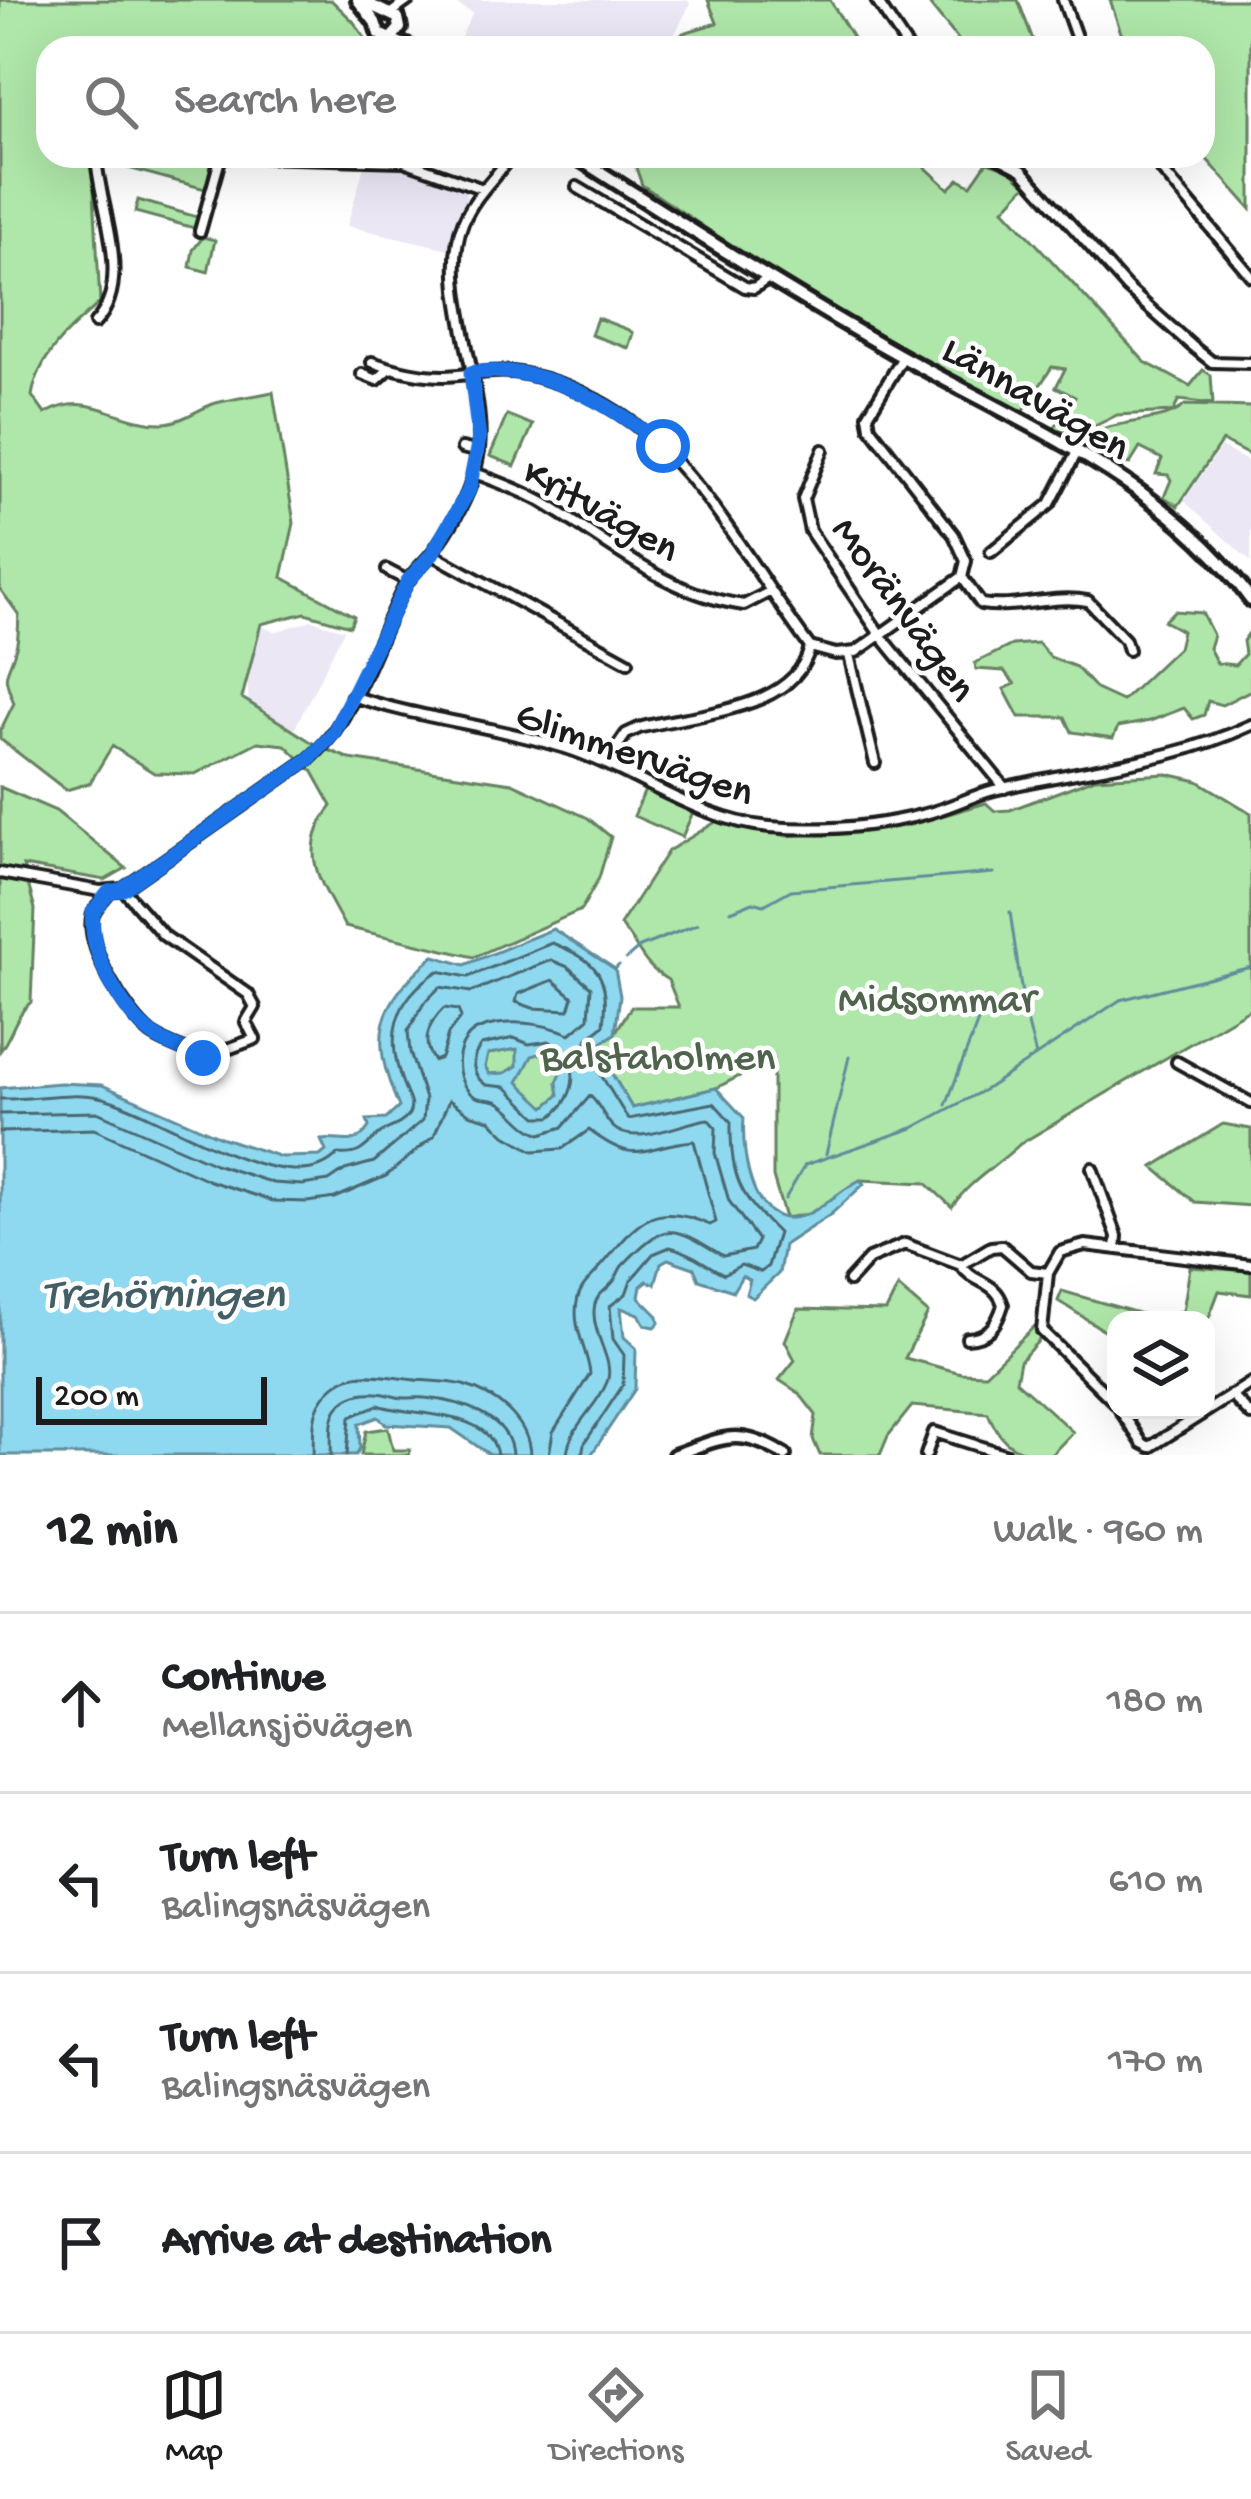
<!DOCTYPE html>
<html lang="en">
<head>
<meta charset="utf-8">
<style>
  :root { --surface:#fff; --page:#f6f6f6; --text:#202124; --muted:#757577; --line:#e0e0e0; --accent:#1c1c1c }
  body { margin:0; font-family:"Gochi Hand",sans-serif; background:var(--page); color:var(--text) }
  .controls { position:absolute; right:36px; bottom:36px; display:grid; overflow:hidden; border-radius:24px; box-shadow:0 12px 48px #0002 }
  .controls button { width:108px; height:108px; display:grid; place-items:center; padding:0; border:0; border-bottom:3px solid var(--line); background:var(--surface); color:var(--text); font:60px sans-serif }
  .scale { position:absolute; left:36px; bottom:30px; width:231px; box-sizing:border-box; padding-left:12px; border:6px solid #1c1c1c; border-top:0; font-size:33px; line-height:42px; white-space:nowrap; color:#1c1c1c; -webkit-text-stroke:9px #fff; paint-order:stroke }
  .stop { position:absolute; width:36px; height:36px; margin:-27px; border:9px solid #1a73e8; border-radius:50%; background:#fff }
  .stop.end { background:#1a73e8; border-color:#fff; box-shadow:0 3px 12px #0008 }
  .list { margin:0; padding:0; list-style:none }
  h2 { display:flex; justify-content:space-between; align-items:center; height:156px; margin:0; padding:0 48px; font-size:51px }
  h2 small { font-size:39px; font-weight:400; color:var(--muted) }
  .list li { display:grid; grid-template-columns:78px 1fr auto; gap:36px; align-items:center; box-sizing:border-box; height:180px; padding:0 48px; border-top:3px solid var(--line) }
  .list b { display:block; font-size:45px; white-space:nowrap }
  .list p { margin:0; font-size:39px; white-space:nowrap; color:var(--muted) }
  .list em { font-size:39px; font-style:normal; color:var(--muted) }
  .icon { flex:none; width:66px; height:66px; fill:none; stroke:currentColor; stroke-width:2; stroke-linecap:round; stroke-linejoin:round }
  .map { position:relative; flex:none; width:1251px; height:1455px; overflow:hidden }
  .search { position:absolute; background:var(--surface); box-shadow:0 12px 48px #0002; left:36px; right:36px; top:36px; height:132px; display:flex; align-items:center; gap:30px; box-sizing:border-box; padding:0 42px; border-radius:36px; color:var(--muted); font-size:45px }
  .sheet { height:876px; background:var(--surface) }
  nav { display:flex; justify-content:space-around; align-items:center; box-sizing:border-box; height:168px; border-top:3px solid var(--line); background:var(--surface); font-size:33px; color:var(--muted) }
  nav a { display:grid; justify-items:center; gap:6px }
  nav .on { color:var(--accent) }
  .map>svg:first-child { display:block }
  .built { fill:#ebe7f5 }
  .green { fill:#afe6a9; stroke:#668162; stroke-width:3 }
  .water { fill:#8fd9f0; stroke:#618d9b; stroke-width:3; fill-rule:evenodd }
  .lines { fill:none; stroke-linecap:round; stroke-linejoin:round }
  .shore { stroke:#4a6871; stroke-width:3 }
  .stream { stroke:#618d9b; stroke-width:3 }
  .minor-casing { stroke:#1c1c1c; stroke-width:16 }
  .tertiary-casing { stroke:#1c1c1c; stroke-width:18 }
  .secondary-casing { stroke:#1c1c1c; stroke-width:20 }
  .minor { stroke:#fff; stroke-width:8 }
  .tertiary { stroke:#fff; stroke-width:9 }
  .secondary { stroke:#fff; stroke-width:10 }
  .route { stroke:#1a73e8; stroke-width:15 }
  .labels { text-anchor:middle; stroke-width:9; stroke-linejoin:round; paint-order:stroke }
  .street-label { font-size:42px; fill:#1c1c1c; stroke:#fff }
  .park-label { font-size:42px; fill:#4f634d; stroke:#fff }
  .water-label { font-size:45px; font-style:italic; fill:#445e66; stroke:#fff }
</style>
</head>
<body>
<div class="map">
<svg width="1251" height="1455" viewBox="0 0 1251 1455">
  <rect width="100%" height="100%" fill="#fff"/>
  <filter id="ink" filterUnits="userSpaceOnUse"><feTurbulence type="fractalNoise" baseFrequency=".00833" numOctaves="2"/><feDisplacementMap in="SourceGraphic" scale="24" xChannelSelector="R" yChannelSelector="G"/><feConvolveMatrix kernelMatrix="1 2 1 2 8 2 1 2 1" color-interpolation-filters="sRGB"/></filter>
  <g filter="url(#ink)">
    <path class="built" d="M448,0h240l2,4 -22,44h-206v-14l11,-21z
      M365,163l50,8 50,20 2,10 -18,48 -102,-23z
      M1221,447l30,16v99l-67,-61z
      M312,620l32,10 -50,100 -45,-20 -3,-54 16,-30 13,6z"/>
    <path class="green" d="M0,0h331l22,21 19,27h-324v108h44l8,147c-31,26 -61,52 -68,93l13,18c45,-26 71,10 118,9 18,0 36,-15 53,-20 19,-5 38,-7 57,-11l21,131 -12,54 72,39 -4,10 -45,-13 -44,11 -19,74 74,47 34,14 162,24 76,35 23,19 -12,41 -18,32 -107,47 -129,-30c-24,-45 -49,-75 -13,-121l-19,-34 -28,-27 -27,-3 -63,32 -41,-1 -42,-27 -22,37 -24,7 -66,-51v-8l14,-28c-14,-35 -6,-25 2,-56 3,-10 2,-22 3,-32l-19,-26z
      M708,0h122l29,48h-188l12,-15 34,-10z
      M926,0h92l18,48h-71z
      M1110,0h141v209l-48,-54v-107h-77z
      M116,156h69l27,5 -7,28 -77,-21 2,-8z
      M632,156h281l36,33 10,-10 12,6 16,-23 22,7 17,16 -22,24 141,153 45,24 13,-16 8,5 2,29 -34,-4 -6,12 -56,3 -38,19 -26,-4 22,-33 -19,-10 9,-18 -13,-2 -30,46 -200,-106 -180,-122z
      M138,200l59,17 -3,11 -59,-16z
      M203,237l12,3 -7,32 -18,-5 3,-17z
      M597,318l32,12 4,3 -5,15 -37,-13z
      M1185,405l66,2v49l-29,-15 -44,65 -14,-9 7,-17 -3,-5 -12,-1 6,-15 -22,-11 -10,16 -22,-3 -22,-15 2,-11c32,-17 78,-11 97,-30z
      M507,415l26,10 -18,41 -25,-10z
      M1174,611l28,2 11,22 -4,13 8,15 18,2 10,-11 -2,-13 8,-11v60l-29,15 -14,-4 -4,14 -11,4 -9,-11 -34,13 -32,6 -5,11 -41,-6 -7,-15h-46l-15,-28 11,-5 -11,-13 -28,-2 -1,-6 37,-18 26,-2 12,14 26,10 20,22 26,12 56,-53 4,-17 -18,-10z
      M1167,774l31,7 53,32v195l-231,136c-23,22 -51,37 -68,63l-26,-24 -66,-3 -51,34 -24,4 -12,-41v-118l-57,29 -84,20 -36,-62 19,-13 16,-26h48l-11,-27c-28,-16 -27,-32 -48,-55l48,-74 51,-31 68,16 123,-11 76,-22 9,8 15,-1 85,-32z
      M0,787l56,24 70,57 -21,12 -82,-14 12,43 -4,93c-16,13 -19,34 -31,49z
      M645,790l49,20 -12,27 -48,-21z
      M518,1049l-1,17 -12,7 -15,1 -5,-7 3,-13z
      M546,1052l11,7 5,12 -5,11 2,13 -14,13 -28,-26 15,-27z
      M1223,1124l28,5v77l-56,-4 -42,-35z
      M1190,1267l61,4v24l-32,-4 -13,34v-5h-90v18l-58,-37 4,-10 93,27 28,-7z
      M898,1287l30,26 -23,45 56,15 24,1 52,-50 3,15 -20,22 -4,20 57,51 -22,23c-34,0 -50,-10 -63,-42l-76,-7 -24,30 -8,19h-60l-7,-16 3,-24 -17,-22 -20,-13 16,-20 -10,-19 13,-32 88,2z
      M388,1428l5,22h17l-1,5h-48l5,-24z"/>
    <path class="water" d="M553,929l62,40 5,27 -5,38 -19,12 36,62 84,-20 28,30c-3,38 9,124 68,94 17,-9 30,-23 48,-32l4,4 -34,31 -46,30 -5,28 -26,25 -7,-4 4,-14 -8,-4 -9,15 -34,-11 -5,-12 -26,-9 -7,4 -6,21 -8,-3 -6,5 -2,11 19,19 1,7 -4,4 -10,-2 -6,-11 -18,-6 3,29 12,11 -1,41 -44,66h-101l-39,-27 -65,-4 -8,-7 -19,7 1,24 -4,7h-356v-367l60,-5 42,2 121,53 58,19 39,-1 6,-5 -5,-11c21,-3 34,9 48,-13l-2,-7 19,-1 13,-12c-30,-70 -23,-102 35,-151l31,9zM517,1049v17l-12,7 -16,1 -4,-8 3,-12zM546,1052l11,7 5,12 -5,11 2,13 -14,12 -27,-25 14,-26z"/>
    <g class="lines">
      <path class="shore" d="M553,980l20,17 -4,13 -36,-2 -17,-6 2,-8z
        M444,1008l14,2 3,7 -13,17 -7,24 -7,3c-14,-19 -5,-38 10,-53z
        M514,1038l15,6 20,-3c34,17 29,55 2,76h-14l-31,-30 -20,-2c-15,-10 -16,-26 -5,-40z
        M0,1099c34,1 70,-9 103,-1 54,13 189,110 235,56 22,2 26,-6 40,-19 9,-8 23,-8 31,-21 5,-10 -2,-18 -5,-27 -19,-49 -12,-86 34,-116l30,6 84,-34c46,18 58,33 52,82l-16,13 -3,11 43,70 86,-16 17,19c-1,56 9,74 47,111l-10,33 -7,6 -20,-7 -17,9c-20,-9 -31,-22 -54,-27l-17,7 -22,26 -5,14 -16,12 3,33 11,16 -1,30 -39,59 -2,11
        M0,1114l97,-2 118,52 58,19 29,2 27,-4 16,-11 29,-8 49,-42 2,-21 -15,-47 -2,-21 16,-28 16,-16 31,5 80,-32 17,7 23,20 -2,31 -19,16c-25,-11 -63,-16 -91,-5 -24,10 -27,46 -9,64 9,8 16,5 26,8 15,5 24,26 45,33l22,-7 27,-31c10,8 13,21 23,31 22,21 69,-5 95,-8l8,9 -1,25 14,48 29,39 -5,10 -30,6c-52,-32 -57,-36 -101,10 -4,5 -5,12 -9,16 -9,11 -19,13 -19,30 -1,24 21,50 13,70 -10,26 -38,44 -40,73
        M0,1132l94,-3 116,52 63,20 34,1 28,-4 51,-22 48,-40 15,-36 20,14 21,6 15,15 28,16 29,-2 27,-19c50,38 52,15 105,11l22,81 -6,3c-64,-29 -76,5 -114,47 -9,10 -17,16 -19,30 -5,27 11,48 13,72l-37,58 -4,23
        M313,1455c1,-18 -2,-39 9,-55 21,-34 54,-25 85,-21 18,3 38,1 56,6 32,9 66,35 67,70
        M331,1455c1,-14 -2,-34 6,-46 15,-21 40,-18 60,-12 8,2 20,0 28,1 34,3 85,17 87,57
        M347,1455l3,-38 28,-12c31,12 113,3 119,50"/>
      <path class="stream" d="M731,911l22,-9 11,3 27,-15 203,-17
        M1010,912l14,96 12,48
        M626,959l14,-12 58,-23
        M615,969l4,-4
        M946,1105l36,-94
        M826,1154l23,-97
        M785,1199l20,-34 108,-37 73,-39 134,-89 131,-33"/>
      <defs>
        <path id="minor" d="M876,0l32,48
          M1063,0l17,48
          M391,13l18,-13
          M218,156l186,5 79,28
          M995,156l27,14 105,118 65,58 20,16 39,1
          M1150,156l101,120
          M577,187l168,100 9,1 13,-9
          M200,231l21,-75
          M95,323c40,-42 3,-119 1,-167
          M903,357l-35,58 2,12 84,108 12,26 -4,16 19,27c36,6 71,-10 107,-3l37,39 3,10
          M372,362c23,8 47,14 72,14 29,-1 54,-8 82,-2 147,31 203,164 284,273l26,7 20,-2 106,-75
          M362,374l15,6 13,-12
          M462,448l17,4
          M823,450l-20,49 7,32 71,105 124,152
          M475,473c23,9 47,17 69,30 65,39 121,91 200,102l25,-13
          M991,552l59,-48 27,-52
          M432,554l196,108
          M387,570l21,11
          M849,655l26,108
          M352,696c70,23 144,30 213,52 69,22 133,73 205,79 51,4 106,0 155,-13 24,-6 46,-18 69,-24 88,-22 174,-26 257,-65
          M606,763l20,-29 13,-6c54,-15 156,-16 171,-81
          M0,873l100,18 23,-2 186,-130c46,-37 68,-124 97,-175 8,-14 20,-22 29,-35 22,-30 40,-63 44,-100 7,-66 -41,-165 -16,-226 11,-27 31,-44 48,-67
          M108,893c-5,7 -14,15 -16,24 -6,32 35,98 59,117 14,10 36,16 52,24l52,-19 -9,-17 9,-15 -7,-13 -85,-59 -40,-46
          M1177,1062l74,41
          M1092,1168l25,68 -1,13
          M849,1281l20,-22 36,-15 56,21
          M967,1338c21,-1 30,-13 36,-33 -7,-25 -30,-21 -42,-40l30,-18 11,-1 29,25 17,2
          M1231,1395l20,20
          M1116,1404l-74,-73 6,-58 12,-21 25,-7 166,20
          M1120,1410l22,33 8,4 101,-64
          M926,1455l8,-23 73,23"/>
        <path id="tertiary" d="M674,1455c49,-17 64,-29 111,0"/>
        <path id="secondary" d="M358,0l17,22 4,12 32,14
          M364,2l34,16 2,10 -9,10
          M575,156c105,67 210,134 319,196 126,71 270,127 357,248"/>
      </defs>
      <use href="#minor" class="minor-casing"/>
      <use href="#tertiary" class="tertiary-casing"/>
      <use href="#secondary" class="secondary-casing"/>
      <use href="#minor" class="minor"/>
      <use href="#tertiary" class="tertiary"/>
      <use href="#secondary" class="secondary"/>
    </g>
  </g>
  <g class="lines" filter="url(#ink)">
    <path class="route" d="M203,1058c-17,-8 -39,-14 -53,-25 -30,-25 -62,-81 -57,-121l16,-20 14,-3 186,-130 24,-25 75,-153 24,-27 37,-64 10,-51 -8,-66c69,-11 140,31 192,73"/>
  </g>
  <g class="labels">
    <g class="street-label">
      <text transform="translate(1038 395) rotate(30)" y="15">Lännavägen</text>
      <text transform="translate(603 507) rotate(29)" y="15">Kritvägen</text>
      <text transform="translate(907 607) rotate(54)" y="15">Moränvägen</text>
      <text transform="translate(636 750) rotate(19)" y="15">Glimmervägen</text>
    </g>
    <g class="park-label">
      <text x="937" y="1010">Midsommar</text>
      <text x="658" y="1068">Balstaholmen</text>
    </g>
    <g class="water-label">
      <text x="163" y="1306">Trehörningen</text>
    </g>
  </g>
</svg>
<div class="controls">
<button><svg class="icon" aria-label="layers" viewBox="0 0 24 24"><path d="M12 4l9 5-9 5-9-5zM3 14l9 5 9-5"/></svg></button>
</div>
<div class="scale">200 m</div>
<div class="stop" style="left:663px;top:446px"></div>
<div class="stop end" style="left:203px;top:1058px"></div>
<div class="search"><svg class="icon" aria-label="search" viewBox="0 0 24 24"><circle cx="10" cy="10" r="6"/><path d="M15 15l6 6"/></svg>Search here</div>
</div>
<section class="sheet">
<h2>12 min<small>Walk · 960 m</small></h2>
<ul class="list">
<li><svg class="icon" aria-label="ahead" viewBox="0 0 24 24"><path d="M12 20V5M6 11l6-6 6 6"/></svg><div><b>Continue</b><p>Mellansjövägen</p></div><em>180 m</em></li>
<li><svg class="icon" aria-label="left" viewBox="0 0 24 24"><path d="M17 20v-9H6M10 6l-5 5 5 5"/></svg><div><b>Turn left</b><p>Balingsnäsvägen</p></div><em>610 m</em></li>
<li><svg class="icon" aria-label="left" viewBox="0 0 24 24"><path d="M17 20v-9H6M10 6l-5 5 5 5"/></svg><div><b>Turn left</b><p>Balingsnäsvägen</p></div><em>170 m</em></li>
<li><svg class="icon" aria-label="arrive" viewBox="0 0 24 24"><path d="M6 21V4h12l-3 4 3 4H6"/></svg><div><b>Arrive at destination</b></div></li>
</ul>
</section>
<nav>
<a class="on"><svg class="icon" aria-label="map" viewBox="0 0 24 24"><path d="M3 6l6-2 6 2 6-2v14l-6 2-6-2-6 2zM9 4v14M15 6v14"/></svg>Map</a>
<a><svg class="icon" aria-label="directions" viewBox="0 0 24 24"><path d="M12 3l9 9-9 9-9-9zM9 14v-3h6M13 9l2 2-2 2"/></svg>Directions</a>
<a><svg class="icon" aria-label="saved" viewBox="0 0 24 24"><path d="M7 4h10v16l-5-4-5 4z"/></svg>Saved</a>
</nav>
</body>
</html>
